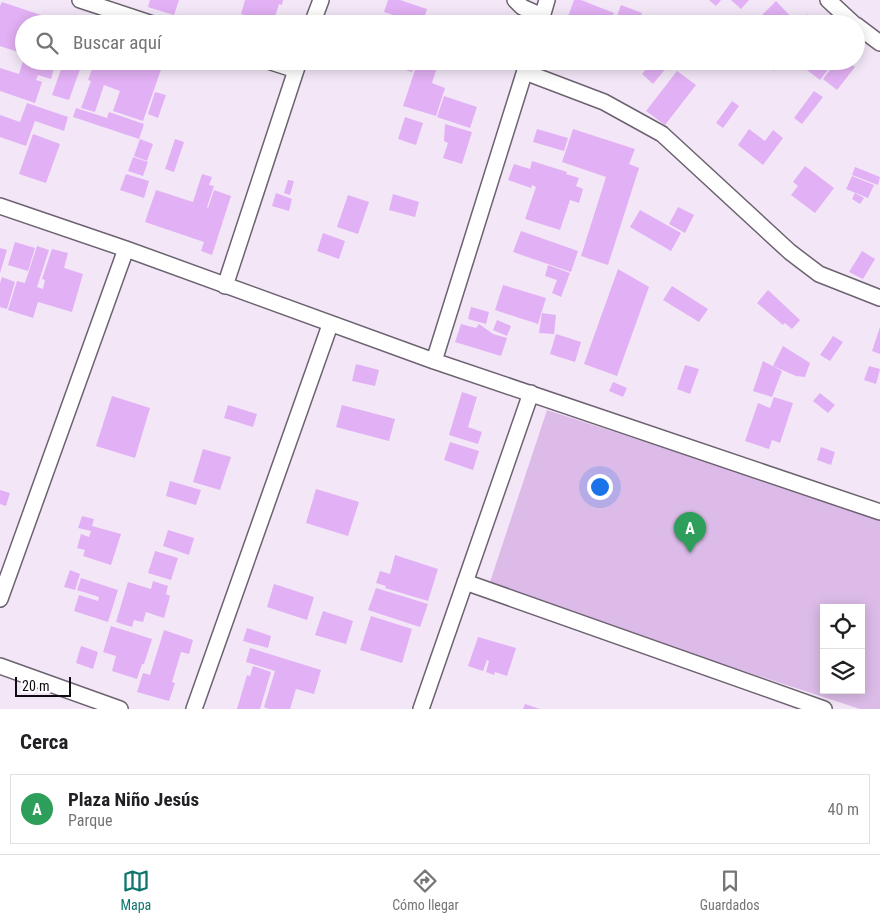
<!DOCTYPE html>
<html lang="es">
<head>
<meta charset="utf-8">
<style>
  :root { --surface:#fff; --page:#f6f6f6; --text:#202124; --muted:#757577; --line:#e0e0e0; --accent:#0f766e }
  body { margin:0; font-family:"Roboto Condensed",sans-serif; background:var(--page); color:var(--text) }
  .controls { position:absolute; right:15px; bottom:15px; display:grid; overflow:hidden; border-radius:0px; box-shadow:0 2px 12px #0003 }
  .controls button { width:45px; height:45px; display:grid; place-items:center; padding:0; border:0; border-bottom:1px solid var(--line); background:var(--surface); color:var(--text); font:25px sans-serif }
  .scale { position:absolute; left:15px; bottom:12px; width:56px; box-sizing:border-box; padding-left:5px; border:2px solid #0f0c11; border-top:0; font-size:14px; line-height:18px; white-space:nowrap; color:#0f0c11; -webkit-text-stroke:4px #fff; paint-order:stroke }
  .you { position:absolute; left:599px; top:486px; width:18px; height:18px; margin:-12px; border:4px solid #fff; border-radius:50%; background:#1a73e8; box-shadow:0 0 0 8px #1a73e833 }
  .badge { display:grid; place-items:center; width:32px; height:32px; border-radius:50%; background:var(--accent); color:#fff; font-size:16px; font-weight:700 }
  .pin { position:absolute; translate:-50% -41px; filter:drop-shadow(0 1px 2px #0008) }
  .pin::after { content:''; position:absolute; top:26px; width:18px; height:15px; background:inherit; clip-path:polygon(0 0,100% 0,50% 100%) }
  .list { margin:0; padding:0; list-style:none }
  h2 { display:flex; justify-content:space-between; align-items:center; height:65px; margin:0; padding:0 20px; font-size:21px }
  h2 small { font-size:16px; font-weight:400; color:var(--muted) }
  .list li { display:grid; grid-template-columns:32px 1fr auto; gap:15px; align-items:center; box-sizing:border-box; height:70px; margin:0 10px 10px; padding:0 10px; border:1px solid var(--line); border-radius:0px }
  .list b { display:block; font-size:19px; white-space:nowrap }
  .list p { margin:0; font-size:16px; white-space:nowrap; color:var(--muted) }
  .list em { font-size:16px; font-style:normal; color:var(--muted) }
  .icon { flex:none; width:28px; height:28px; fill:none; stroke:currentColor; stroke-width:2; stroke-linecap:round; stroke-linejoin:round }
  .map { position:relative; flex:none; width:880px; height:709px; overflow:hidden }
  .search { position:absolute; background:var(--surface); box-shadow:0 2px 12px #0003; left:15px; right:15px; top:15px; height:55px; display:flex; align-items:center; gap:12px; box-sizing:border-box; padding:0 18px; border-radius:28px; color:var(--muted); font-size:19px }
  .sheet { height:145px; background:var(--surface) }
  nav { display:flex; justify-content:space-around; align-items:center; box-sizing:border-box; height:70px; border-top:1px solid var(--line); background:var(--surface); font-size:14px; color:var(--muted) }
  nav a { display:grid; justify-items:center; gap:2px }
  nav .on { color:var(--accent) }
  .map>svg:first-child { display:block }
  .green { fill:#dcbbe8; fill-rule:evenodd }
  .building { fill:#e2b0f4 }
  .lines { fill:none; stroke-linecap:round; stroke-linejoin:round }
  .street-casing { stroke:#6c6270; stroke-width:18 }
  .street { stroke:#fff; stroke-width:15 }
</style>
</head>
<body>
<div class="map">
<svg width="880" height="709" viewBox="0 0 880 709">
  <rect width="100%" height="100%" fill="#f3e7f7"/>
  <path class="green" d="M547,410l333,108v191h-20l-372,-121zM824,608h37v82h-37z"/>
  <path class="building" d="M150,0h29l-5,15 -26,-8z
    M245,0h38l-1,5 -3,-1 -6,19 -32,-9z
    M388,0h12l27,9 -5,15 -38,-12z
    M574,0h7l33,13 -5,11h-39l-4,-2z
    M709,0h12l-5,6z
    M731,0h18l-8,9z
    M776,1l20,21 -2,2h-41z
    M2,2l63,21v1h-41v30l-24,-8v-40z
    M621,5l21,8 -4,11h-24z
    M807,14l10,10h-19z
    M646,16l9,8h-16z
    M473,19l12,4v1h-13z
    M23,61h10l21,7 -3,11 -13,-4 -2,5 6,2 -7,21 -35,-12v-23l19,6z
    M48,61h12l-1,4z
    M64,61h19l-14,39 -17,-5z
    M95,61h69l-21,60 -30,-10 7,-20 -16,-6 -9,27 -14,-4 10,-27 -3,-1z
    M397,61h18l-3,11 -17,-5z
    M418,61h21l-7,22 13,5 -9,28 -33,-10z
    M476,61h20l-2,7z
    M653,61h19l-19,23 -11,-10z
    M762,61h21l-9,10z
    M802,61h19l8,7 -9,12 -17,-13 2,-4z
    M837,61h10l8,6 -18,23 -14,-11z
    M677,71l19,14 -31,40 -19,-14z
    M814,91l9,6 -21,27 -8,-6z
    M155,92l11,3 -8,23 -10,-4z
    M444,96l33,11 -7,21 -33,-11z
    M732,101l7,5 -16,22 -7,-5z
    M27,103l41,14 -4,14 -29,-10 -9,25 -26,-9v-22l20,7z
    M76,108l31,10 2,-6 35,12 -5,15 -66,-22z
    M405,117l18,6 -7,22 -18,-6z
    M445,124l27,8 -10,32 -19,-6 5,-15 -4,-2z
    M537,129l31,9 -4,13 -31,-9z
    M573,129l62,20 -6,15 10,4 -31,97 -27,-9 25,-79 -44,-15z
    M749,129l16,12 8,-11 10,8 -20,27 -25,-20z
    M33,134l27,10 -14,39 -27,-9z
    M140,139l13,5 -6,17 -13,-5z
    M175,139l9,3 -10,30 -9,-3z
    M133,157l15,5 -5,14 -15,-5z
    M532,161l35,11 -1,2 13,4 -3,8 7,3 -4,14 -9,-3 -10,30 -35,-11 11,-32 -4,-2 -1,3 -23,-8 6,-16 16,5z
    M805,166l29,22 -19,25 -24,-18 7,-9 -5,-4z
    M855,167l25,10 -2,8 -26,-10z
    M126,174l23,7 -5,17 -24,-8z
    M202,174l10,3 -3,8 5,1 -7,21 1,1 6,-18 17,6 -19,59 -11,-4 3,-9 -59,-20 11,-32 37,12z
    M852,176l22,9 -6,13 -22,-9z
    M288,180l6,1 -4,14 -6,-2z
    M276,193l16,6 -3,12 -17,-5z
    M855,193l9,5 -4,6 -8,-5z
    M393,194l26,8 -4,15 -26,-7z
    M348,195l21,7 -11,32 -21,-7z
    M678,207l16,8 -9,18 -16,-9z
    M640,210l41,23 -10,18 -41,-24z
    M521,231l57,20 -7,21 -58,-20z
    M323,233l22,8 -6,18 -22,-8z
    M15,242l20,6 -7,23 -20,-6z
    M37,246l12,4 -12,37 6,2 2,-9 -3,-1 10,-30 16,4 -4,15 19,6 -11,38 -34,-10 -5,16 -25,-8 9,-29 8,2z
    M0,248l7,2 -7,23z
    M862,251l13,8 -12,20 -14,-7z
    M548,265l22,8 -9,24 -9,-4 5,-13 -12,-4z
    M618,269l31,18 -32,89 -33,-12z
    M2,277l13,5 -8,27 -7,-2v-24z
    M503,285l43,13 -8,26 -43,-14z
    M672,286l36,23 -9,13 -36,-22z
    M768,290l32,30 -8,9 -7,-6 -2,2 -26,-22z
    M471,307l18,5 -3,12 -18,-5z
    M542,313l14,2 -2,19 -15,-1z
    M497,320l14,6 -4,10 -14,-6z
    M461,324l15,4 3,-4 14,10 14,4 -6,18 -46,-14z
    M880,327v27l-8,-3z
    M556,334l25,8 -6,20 -25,-8z
    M833,336l10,6 -13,19 -10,-6z
    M783,346l27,17 -5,14 -9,-1 -23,-10z
    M763,361l19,10 -10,26 -19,-6z
    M356,364l23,6 -4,16 -23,-5z
    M685,365l14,4 -9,25 -13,-5z
    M869,366l11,3 -4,15 -12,-4z
    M613,382l14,6 -4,9 -14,-6z
    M462,392l15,5 -9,30 14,5 -4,12 -29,-9z
    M820,393l15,12 -7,8 -15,-12z
    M112,396l38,12 -15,50 -39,-12z
    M774,397l19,6 -13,40 -8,-3 -3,9 -24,-8 13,-38 12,5z
    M228,405l29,9 -4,13 -29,-9z
    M342,405l53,14 -6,22 -53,-14z
    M450,442l29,9 -6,19 -29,-10z
    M821,447l14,5 -4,13 -14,-5z
    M203,449l28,8 -11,33 -27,-8z
    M170,481l31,9 -5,15 -30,-9z
    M316,489l43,13 -11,34 -42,-13z
    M0,490l10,3 -4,13 -6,-2z
    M82,516l12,3 -2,7 29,8 -10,31 -28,-9 2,-6 -8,-2 4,-14 8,3 2,-6 -13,-3z
    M168,530l26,8 -5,17 -26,-9z
    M155,551l23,7 -7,22 -23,-7z
    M395,555l43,14 -10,32 -43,-13 1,-2 -10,-3 4,-12 10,3z
    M70,570l10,4 -5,16 -11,-3z
    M81,578l37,12 -10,32 -34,-11 5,-16 19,6 1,-4 -22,-7z
    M153,581l15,5 -2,8 4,2 -6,22 -18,-6 -3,10 -9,-2 -2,7 -16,-5 12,-40 23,7z
    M274,584l40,13 -7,23 -40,-13z
    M376,588l52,16 -8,23 -52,-17z
    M323,611l30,10 -7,23 -31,-9z
    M371,616l41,13 -10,34 -42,-13z
    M111,626l41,13 -8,25h-2l-5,15 -25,-8 4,-15 -13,-4z
    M247,628l24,8 -3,12 -25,-7z
    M164,630l29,10 -4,14 -8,-2 -9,30 3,1 -6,18 -32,-9 6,-19 7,2z
    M478,637l38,11 -9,28 -12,-4 -1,3 -8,-3 3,-11 -2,-1 -4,11 -15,-5z
    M81,646l17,6 -5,17 -17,-6z
    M250,648l71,22 -7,24 -18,-5 -6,20h-21l-5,-2 11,-36 -29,-9z
    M253,666l18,6 -11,37h-23l10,-34 3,1z
    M525,704l15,5h-17z"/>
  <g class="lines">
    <defs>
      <path id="street" d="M80,0l73,24
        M515,0l7,7 20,9
        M828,0l26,24
        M312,24l9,-24
        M540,24l7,-24
        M856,25l24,18
        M268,61l28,9
        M525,72l79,30 58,32 128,118 29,22 61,24
        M0,206l126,43 308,112 446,151
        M225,286l74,-225
        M434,361l94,-300
        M465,582l359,127
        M0,599l126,-350
        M0,666l120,43
        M194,709l136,-384
        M421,709l110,-316"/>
    </defs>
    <use href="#street" class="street-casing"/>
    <use href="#street" class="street"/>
  </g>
</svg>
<div class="controls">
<button><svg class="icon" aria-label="locate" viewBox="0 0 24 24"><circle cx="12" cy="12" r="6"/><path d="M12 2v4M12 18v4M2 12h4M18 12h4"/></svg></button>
<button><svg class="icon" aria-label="layers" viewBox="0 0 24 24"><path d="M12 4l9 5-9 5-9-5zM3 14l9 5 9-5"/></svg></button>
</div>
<div class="scale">20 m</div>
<div class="you"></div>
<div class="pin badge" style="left:690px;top:553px;background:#2e9e5b">A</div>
<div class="search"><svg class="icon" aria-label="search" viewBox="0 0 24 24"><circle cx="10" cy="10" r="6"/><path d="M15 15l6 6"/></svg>Buscar aquí</div>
</div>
<section class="sheet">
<h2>Cerca<small></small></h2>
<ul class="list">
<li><span class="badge" style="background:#2e9e5b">A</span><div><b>Plaza Niño Jesús</b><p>Parque</p></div><em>40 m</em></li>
</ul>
</section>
<nav>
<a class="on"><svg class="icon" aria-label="map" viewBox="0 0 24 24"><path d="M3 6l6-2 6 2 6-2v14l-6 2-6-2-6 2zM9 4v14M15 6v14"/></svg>Mapa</a>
<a><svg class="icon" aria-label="directions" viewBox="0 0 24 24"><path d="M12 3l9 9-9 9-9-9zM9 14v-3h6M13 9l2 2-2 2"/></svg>Cómo llegar</a>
<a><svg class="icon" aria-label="saved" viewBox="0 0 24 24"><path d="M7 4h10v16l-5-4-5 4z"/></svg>Guardados</a>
</nav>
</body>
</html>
